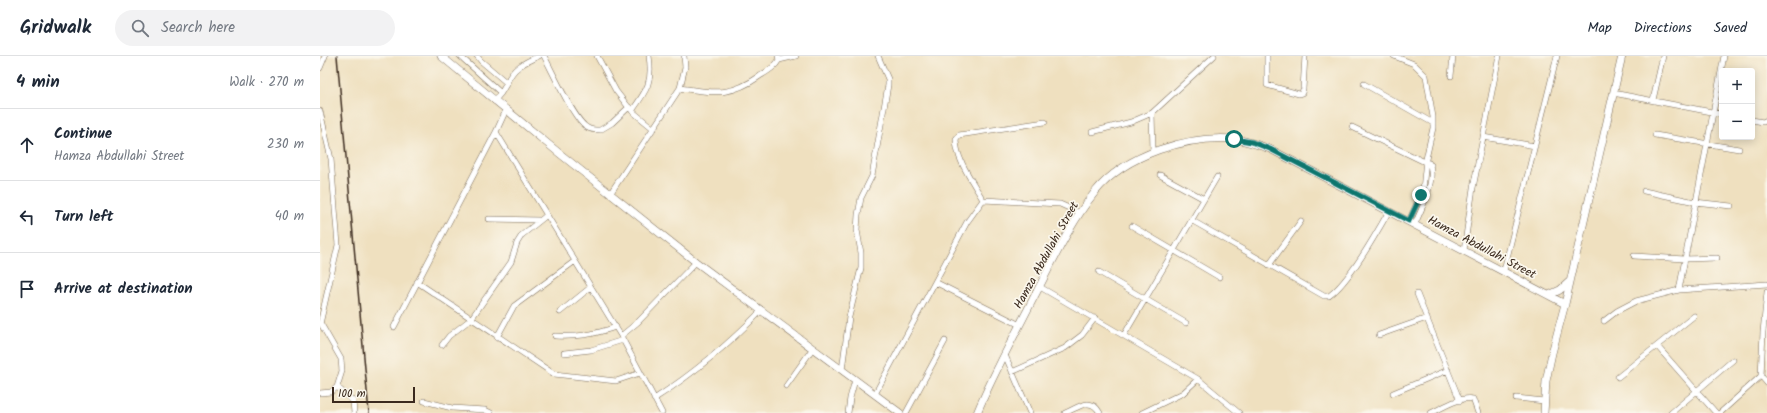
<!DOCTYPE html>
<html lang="en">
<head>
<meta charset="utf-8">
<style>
  :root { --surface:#fff; --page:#f2f2f3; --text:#1f2937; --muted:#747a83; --line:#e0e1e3 }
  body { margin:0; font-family:Kalam,sans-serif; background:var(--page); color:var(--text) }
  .controls { position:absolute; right:12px; top:12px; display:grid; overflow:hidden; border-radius:4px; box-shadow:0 2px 10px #0003 }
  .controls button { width:36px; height:36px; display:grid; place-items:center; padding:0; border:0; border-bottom:1px solid var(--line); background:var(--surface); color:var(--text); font:20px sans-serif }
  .scale { position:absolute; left:12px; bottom:10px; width:83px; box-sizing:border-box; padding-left:4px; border:2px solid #3b2a1e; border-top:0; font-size:11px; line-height:14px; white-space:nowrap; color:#3b2a1e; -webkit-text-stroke:3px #fbf7ec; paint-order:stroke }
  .stop { position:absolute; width:12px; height:12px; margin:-9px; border:3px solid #0f766e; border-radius:50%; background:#fff }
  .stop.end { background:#0f766e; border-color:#fff; box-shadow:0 1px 4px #0008 }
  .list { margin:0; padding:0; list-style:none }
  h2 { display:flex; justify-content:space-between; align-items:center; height:52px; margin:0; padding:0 16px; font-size:17px }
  h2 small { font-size:13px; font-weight:400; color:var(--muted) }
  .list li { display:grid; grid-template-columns:26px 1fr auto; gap:12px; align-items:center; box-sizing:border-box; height:72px; padding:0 16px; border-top:1px solid var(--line) }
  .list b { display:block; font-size:15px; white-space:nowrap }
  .list p { margin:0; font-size:13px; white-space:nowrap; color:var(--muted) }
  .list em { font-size:13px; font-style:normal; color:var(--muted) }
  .icon { flex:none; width:22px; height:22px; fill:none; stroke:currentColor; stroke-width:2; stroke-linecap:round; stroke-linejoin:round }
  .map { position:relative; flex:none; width:1447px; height:357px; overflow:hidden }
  header { display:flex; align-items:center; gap:24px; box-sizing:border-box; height:56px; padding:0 20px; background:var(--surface); border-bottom:1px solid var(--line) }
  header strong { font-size:19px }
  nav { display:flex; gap:22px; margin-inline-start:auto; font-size:14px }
  .search { width:280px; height:36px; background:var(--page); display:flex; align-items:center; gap:10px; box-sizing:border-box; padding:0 14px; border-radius:22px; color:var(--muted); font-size:15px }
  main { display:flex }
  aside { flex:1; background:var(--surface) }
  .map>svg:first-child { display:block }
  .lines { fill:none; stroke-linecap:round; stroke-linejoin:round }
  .street-casing { stroke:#7a6a56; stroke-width:6 }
  .secondary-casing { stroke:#7a6a56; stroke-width:8 }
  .street { stroke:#fff; stroke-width:5 }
  .secondary { stroke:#fff; stroke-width:7 }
  .rail { stroke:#3b2a1e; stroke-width:1.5 }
  .route { stroke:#0f766e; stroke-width:5 }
  .labels { text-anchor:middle; stroke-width:3.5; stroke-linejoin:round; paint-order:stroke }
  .street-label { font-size:12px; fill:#3b2a1e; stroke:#fbf7ec }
</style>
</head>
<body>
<header>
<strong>Gridwalk</strong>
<div class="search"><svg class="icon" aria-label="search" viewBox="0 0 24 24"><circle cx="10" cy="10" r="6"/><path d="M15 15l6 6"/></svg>Search here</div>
<nav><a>Map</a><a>Directions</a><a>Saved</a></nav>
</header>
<main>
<aside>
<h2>4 min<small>Walk · 270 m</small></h2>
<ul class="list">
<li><svg class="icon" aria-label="ahead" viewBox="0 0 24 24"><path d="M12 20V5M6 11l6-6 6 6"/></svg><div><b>Continue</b><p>Hamza Abdullahi Street</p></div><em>230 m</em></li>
<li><svg class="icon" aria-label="left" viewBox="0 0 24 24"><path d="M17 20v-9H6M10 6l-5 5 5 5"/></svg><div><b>Turn left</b></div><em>40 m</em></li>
<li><svg class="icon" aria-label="arrive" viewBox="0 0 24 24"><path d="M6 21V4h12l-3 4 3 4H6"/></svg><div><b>Arrive at destination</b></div></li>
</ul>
</aside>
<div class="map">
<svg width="1447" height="357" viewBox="0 0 1447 357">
  <rect width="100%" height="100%" fill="#fbf7ec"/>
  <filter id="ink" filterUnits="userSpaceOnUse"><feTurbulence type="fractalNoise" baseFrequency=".025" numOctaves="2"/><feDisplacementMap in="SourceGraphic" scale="8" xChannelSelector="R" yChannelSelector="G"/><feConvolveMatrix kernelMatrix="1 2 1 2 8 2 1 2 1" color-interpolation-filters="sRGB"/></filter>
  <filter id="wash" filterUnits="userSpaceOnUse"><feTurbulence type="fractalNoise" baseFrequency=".012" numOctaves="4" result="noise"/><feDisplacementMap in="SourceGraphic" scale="16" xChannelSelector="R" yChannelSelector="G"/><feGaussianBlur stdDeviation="0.9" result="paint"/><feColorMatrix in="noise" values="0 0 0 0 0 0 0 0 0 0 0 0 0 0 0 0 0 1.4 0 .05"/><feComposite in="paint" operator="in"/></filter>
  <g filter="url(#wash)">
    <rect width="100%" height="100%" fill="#efe0bf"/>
  </g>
  <g filter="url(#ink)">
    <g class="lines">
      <defs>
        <path id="street" d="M140,0l41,37
          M157,0l4,5 26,22 -6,10 -7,8
          M224,0c8,14 31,67 44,72 3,2 9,2 12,2l12,-7 17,-16
          M277,0l19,35 14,18
          M329,0c4,26 -2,34 -17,55l22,18
          M947,0v29l32,9 3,-1 1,-4 2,-33
          M1074,0l20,8 12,12 7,41v11l-7,31 -3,31 -14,31
          M459,4l17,-4
          M0,12l5,-12
          M1131,20l2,-20
          M187,27c5,-15 18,-21 32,-27
          M1044,28l69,39
          M360,32c35,5 50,9 80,-12 8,-5 15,-9 19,-16l-1,-4
          M1293,37l109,21
          M1333,44l10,-44
          M186,54l-10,22 125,204 41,77
          M0,55l11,48 7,86 -18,79
          M832,57l1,38
          M1432,64l11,2 4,-2
          M1032,71l79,38
          M772,76l39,-10 21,-9 62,-57
          M1335,79l84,14
          M1163,81l52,9
          M840,119l44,24
          M1324,135l51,11 36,4
          M290,138l70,-106 5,-21 -1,-11
          M663,144c-10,-18 -27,-40 -27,-61l3,-4 86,-13
          M663,144l77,4 20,9
          M169,163l50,1
          M871,164l133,76h5c20,-14 47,-62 60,-85
          M1095,168c6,-14 22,-45 14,-61
          M812,170l87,51
          M1144,194l9,-62 26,-132
          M1314,200l51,3 32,-1
          M949,209l32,-44
          M1184,214l53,-214
          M779,216l87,51
          M97,226l137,92 62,7 24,-8
          M615,226l85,43
          M720,231l158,92 41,34
          M1359,234l45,-234
          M1447,236l-4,40 -2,44 6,7
          M1097,238l43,107
          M240,256l31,-25
          M1284,265l13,-10 19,-10 43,-11 88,-6
          M74,271l102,-195
          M804,279l93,-158
          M1059,279l48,-17
          M235,280c24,1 37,-1 61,-9
          M301,280l17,-14 58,-60
          M177,281l17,-31 61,-45
          M122,289l7,-9 22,-17 40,-57 6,-19 5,-8 25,-20
          M1337,290l59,67
          M244,297l27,-3 32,-10
          M685,299l25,58
          M522,314l7,-53 12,-49v-15l-4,-23 1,-15 3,-17 11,-22 16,-91v-6l-10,-23
          M692,316l53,-24 17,-13 13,-17
          M1298,321l76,-61
          M466,330l27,-38
          M17,331l16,14 1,12
          M0,337l11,-1 6,-5 5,-16 -1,-12 -20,-35
          M1073,337l55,-23
          M555,338l92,-172 16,-22
          M1196,342l28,3
          M334,343c39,-25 76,-56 108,-89
          M104,345l28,7 33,2 6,3
          M528,357l2,-15 5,-18
          M586,357l39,-72
          M745,357c14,-6 26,-17 35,0
          M822,357l41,-20 15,-14
          M1111,357c11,-5 30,-17 42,-14l5,14
          M1351,357l62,-53
          M1400,357l41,-37"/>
        <path id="secondary" d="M121,0l118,97 137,109 204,151
          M1229,239l11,-5 10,-9
          M657,357c16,-39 37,-76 56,-114 19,-36 37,-76 62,-107 31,-38 93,-57 140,-53 12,2 24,6 35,10l295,155
          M1224,357l2,-32 6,-28 13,-49 57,-248"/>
      </defs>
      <use href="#street" class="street-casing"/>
      <use href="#secondary" class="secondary-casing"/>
      <use href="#street" class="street"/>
      <use href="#secondary" class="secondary"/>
      <path class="rail" d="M17,0l32,357"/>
    </g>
  </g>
  <g class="lines" filter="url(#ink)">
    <path class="route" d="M914,83l18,3 18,7 139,72 12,-26"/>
  </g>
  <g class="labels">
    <g class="street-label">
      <text transform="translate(1162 191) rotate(28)" y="4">Hamza Abdullahi Street</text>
      <text transform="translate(726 199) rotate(-61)" y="4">Hamza Abdullahi Street</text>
    </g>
  </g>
</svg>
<div class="controls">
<button>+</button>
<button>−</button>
</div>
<div class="scale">100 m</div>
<div class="stop" style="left:914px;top:83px"></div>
<div class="stop end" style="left:1101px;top:139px"></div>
</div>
</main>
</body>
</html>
